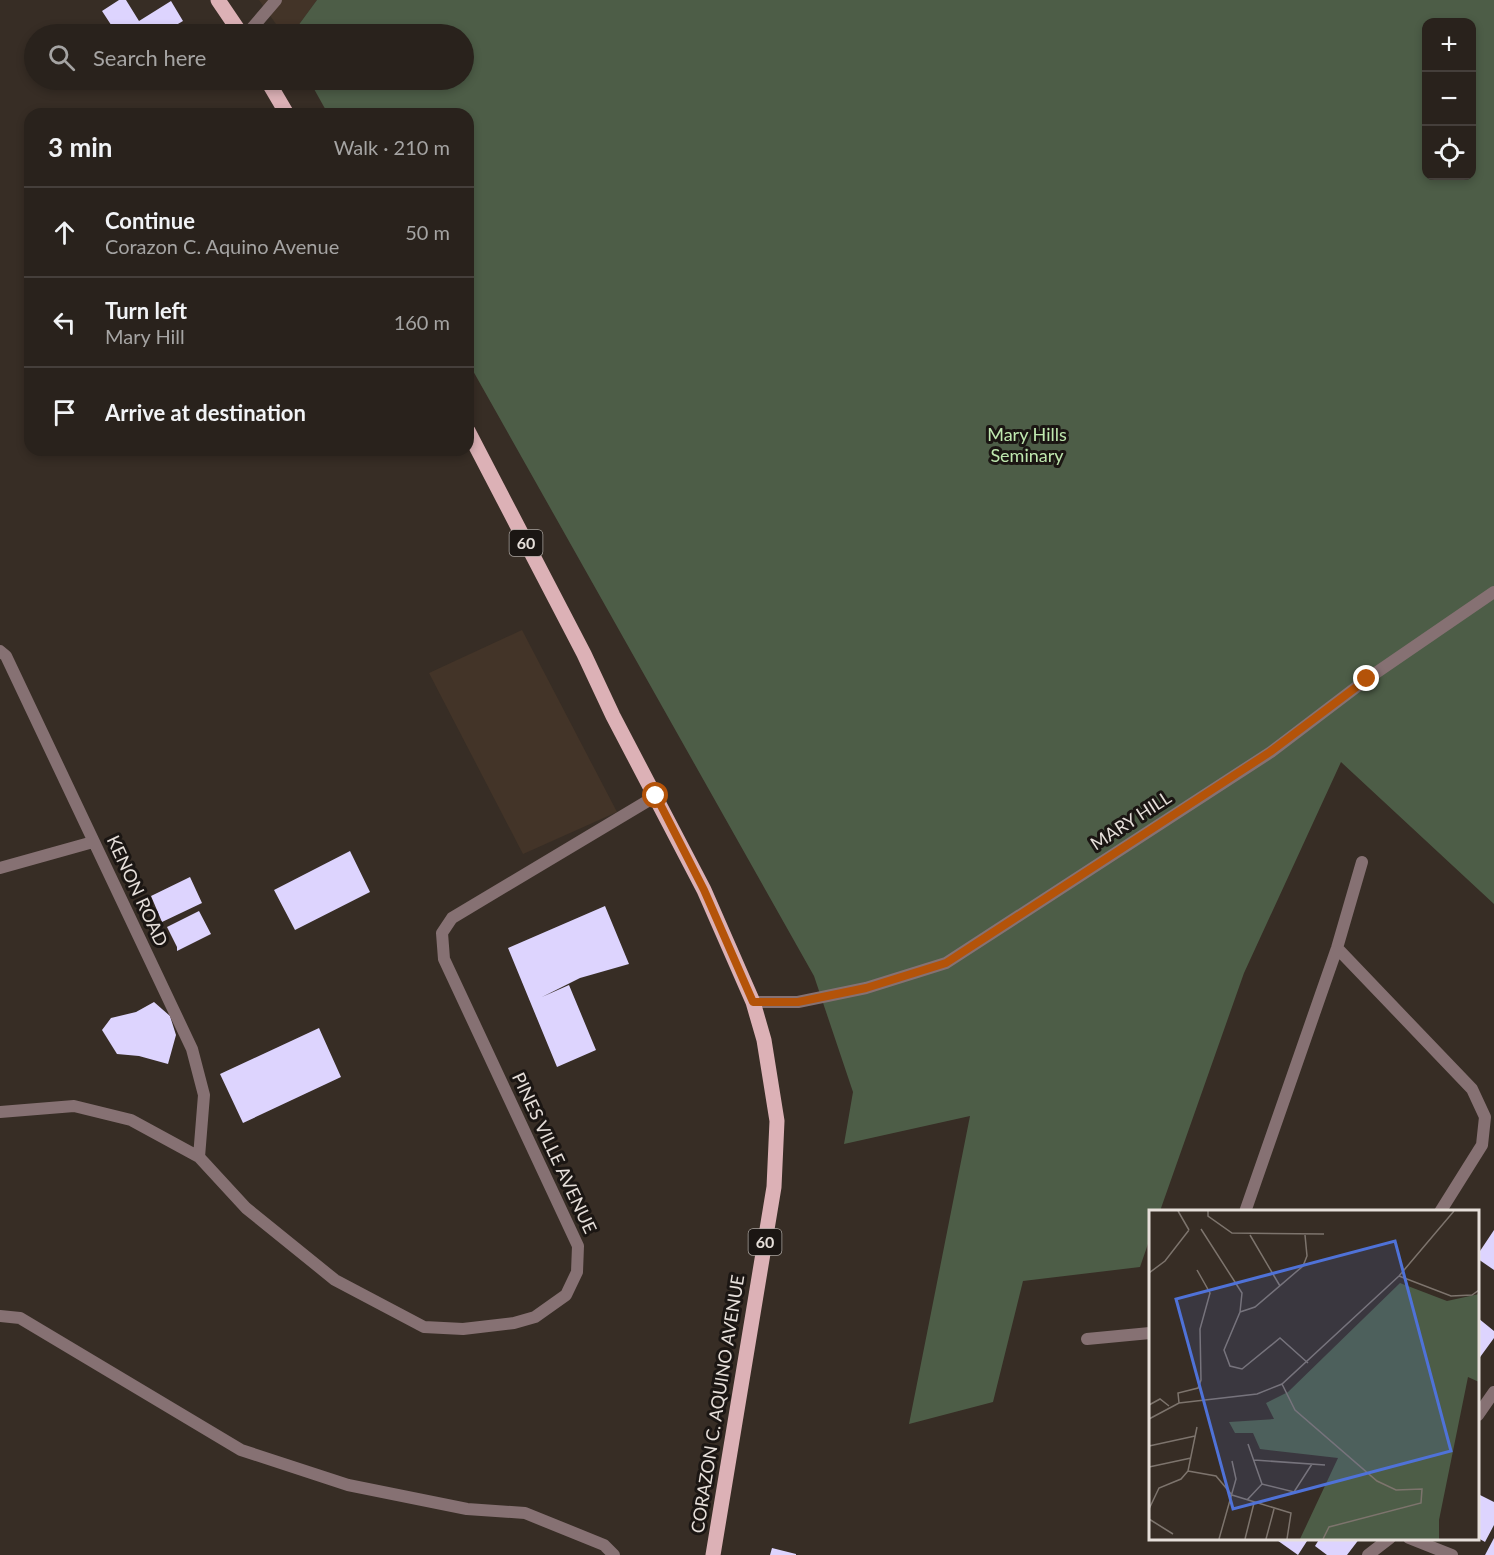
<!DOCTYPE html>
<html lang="en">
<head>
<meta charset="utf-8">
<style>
  :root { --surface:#29221c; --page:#352f29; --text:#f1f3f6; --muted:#a5a4a3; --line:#453f3b }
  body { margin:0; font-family:Lato,sans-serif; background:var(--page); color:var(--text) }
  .controls { position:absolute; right:18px; top:18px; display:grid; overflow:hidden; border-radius:12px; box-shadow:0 3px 9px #0003 }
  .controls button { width:54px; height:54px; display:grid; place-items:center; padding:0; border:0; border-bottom:2px solid var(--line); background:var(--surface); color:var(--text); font:30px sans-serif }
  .stop { position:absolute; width:18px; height:18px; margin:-14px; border:4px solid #b45309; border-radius:50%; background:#fff }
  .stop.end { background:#b45309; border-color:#fff; box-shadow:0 2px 6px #0008 }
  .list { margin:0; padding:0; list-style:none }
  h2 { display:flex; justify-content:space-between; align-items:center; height:78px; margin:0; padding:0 24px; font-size:26px }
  h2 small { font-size:20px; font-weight:400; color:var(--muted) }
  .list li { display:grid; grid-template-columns:39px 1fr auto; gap:18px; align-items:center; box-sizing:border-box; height:90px; padding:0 24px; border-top:2px solid var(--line) }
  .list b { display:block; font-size:22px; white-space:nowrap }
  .list p { margin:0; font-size:20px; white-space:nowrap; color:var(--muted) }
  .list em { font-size:20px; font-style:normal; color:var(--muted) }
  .icon { flex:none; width:33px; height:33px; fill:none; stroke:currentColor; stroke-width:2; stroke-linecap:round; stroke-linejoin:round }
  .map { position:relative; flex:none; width:1494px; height:1555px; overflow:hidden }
  .search { position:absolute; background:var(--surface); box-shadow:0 3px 9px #0003; left:24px; top:24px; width:450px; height:66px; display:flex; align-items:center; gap:15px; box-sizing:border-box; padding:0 21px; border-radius:33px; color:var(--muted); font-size:22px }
  .panel { position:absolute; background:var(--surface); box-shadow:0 3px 9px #0003; left:24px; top:108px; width:450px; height:348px; border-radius:18px }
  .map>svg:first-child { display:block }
  .built { fill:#433428 }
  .green { fill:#4d5d47; fill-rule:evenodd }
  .building { fill:#ddd4fe }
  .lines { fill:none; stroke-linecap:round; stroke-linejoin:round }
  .lane { stroke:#867173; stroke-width:12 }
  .street { stroke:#867173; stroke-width:12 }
  .primary { stroke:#dcb1b6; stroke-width:15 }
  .route { stroke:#b45309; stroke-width:8 }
  .labels { text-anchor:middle; stroke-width:6; stroke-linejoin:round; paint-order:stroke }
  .shield { fill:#1b1613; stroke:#a9a39e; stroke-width:1.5 }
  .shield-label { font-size:16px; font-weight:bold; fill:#e6dfda }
  .park-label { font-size:18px; fill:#bfe8af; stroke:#1b1613 }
  .street-label { font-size:18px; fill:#e6dfda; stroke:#1b1613 }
  .inset-road { fill:none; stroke:#7d746d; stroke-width:1.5 }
  .view { fill:#4f72d8; fill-opacity:0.15; stroke:#4f72d8; stroke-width:3 }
  .inset-edge { fill:none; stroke:#e6dfda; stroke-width:3 }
</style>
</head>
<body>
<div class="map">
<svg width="1494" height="1555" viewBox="0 0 1494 1555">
  <rect width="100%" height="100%" fill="#372d25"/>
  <path class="built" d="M259,0h58l-25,34h-9z
    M522,630l95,182 -94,42 -94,-181z"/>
  <path class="green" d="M317,0h1177v904l-153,-142 -97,211 -84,238 -10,1v26l-10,29 -117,14 -30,121 -84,22 61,-308 -126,28 9,-52 -39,-116 -346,-614v-248h-140l-19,-34h155v-46h-172zM1426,22h46v154h-46z"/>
  <path class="building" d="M119,0h7l13,21 32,-20 12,20 -22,13h-44l-15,-23z
    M350,851l20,41 -75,38 -21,-40z
    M190,877l12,26 -40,19 -11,-26z
    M605,906l24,58 -49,14 -38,19 27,-12 27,65 -39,17 -49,-119z
    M199,911l12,23 -34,17v-4l-10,-20z
    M154,1002l16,14 6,19 -8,29 -29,-8 -22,-2 -15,-24 9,-12 25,-6z
    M319,1028l22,49 -98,46 -23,-49z
    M1494,1230v40l-16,-11v-5z
    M1478,1318l16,13v7l-16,22z
    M1478,1494l16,8v23l-9,17 -7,-4z
    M1274,1538h35l-11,17z
    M1320,1538h40l-13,17h-20l-12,-9z
    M1494,1538v17h-9z
    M772,1548l24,6v1h-26z"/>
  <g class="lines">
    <path class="lane" d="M247,34l29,-34
      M753,1002h45l68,-14 80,-25 325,-211 96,-73 127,-87"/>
    <path class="street" d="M0,651l6,5 186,393 12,46 -5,62
      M0,868l93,-26
      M1337,948l135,141 13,28 -3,28 -42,67
      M0,1112l74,-6 57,14 68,37 47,51 89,72 89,47 39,2 51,-6 21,-6 31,-22 11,-23 1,-26 -134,-287 -2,-26 10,-15 204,-122
      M1245,1212l92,-264 25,-86
      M0,1316l20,2 221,132 107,35 119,24 58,4 79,32 10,10
      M1087,1339l63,-6
      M1478,1415l16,-23
      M1409,1538l43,17
      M1368,1555l22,-17"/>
    <path class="primary" d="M218,0l23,34
      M267,80l20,34
      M468,431l116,223 29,62 91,174 49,112 11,38 13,81 -3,66 -61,368"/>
  </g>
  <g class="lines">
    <path class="route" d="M656,796l48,94 49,112h45l68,-14 80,-25 324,-211 97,-73"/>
  </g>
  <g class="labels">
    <g class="shield">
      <rect x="509.5" y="530" width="33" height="26" rx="4.5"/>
      <rect x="748.5" y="1229" width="33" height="26" rx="4.5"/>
    </g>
    <g class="shield-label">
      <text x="526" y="549">60</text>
      <text x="765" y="1248">60</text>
    </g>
    <g class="park-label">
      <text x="1027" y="441">Mary Hills<tspan x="1027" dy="21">Seminary</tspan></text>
    </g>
    <g class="street-label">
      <text transform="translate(1131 821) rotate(-33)" y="6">MARY HILL</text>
      <text transform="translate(137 891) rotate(65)" y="6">KENON ROAD</text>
      <text transform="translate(554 1153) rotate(65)" y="6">PINES VILLE AVENUE</text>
      <text transform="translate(718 1404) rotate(-81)" y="6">CORAZON C. AQUINO AVENUE</text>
    </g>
  </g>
  <g transform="translate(1149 1210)">
    <rect width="330" height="330" fill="#372d25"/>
    <path d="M251,73l47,18 32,-7v88l-11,-5 -29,143v19h-139l38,-81 -78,-9 -7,-16h-18l-6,-11 45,-3 -8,-16 22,-11z" fill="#4d5d47"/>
    <path class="inset-road" d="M29,1l11,19M59,1v5l24,17 92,1M52,19l41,64 -2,19 -16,38 6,16 12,3 38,-31 28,25M101,25l30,51M0,63l16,-12 24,-31M250,66l52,20 21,-1 7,-5M91,102l15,-5 48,-41 4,-10 -2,-21M133,174l13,26 82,71 19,9 26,-1 -1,14 -92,24 -6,12M30,193l-1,-10 20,-5 3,-8 -1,-51 10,-36 -13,-23M0,195l11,-6 9,7M0,209l30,-16 78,-9 25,-10 117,-108 55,-65M99,234l14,40M0,236l46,-10M105,250l71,5M0,257l42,-9M39,261l28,5 16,19 59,18 -4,26M98,290l15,-16 32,8 18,-28M0,299l10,-21 22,-9 7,-8 9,-44M0,309l24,15M70,329l17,-60 -4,-18M96,329l9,-36M117,329l8,-30"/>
    <path class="view" d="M246,31l56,210 -218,58 -57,-210z"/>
    <rect width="330" height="330" class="inset-edge"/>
  </g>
</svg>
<div class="controls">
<button>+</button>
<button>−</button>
<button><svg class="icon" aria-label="locate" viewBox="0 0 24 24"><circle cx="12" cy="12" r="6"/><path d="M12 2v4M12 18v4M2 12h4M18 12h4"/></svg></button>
</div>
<div class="stop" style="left:656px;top:796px"></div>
<div class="stop end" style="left:1367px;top:679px"></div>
<div class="search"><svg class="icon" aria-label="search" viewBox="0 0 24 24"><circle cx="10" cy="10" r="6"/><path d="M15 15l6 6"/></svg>Search here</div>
<section class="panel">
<h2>3 min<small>Walk · 210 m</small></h2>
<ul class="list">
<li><svg class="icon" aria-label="ahead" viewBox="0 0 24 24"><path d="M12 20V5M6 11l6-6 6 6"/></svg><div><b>Continue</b><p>Corazon C. Aquino Avenue</p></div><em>50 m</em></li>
<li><svg class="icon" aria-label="left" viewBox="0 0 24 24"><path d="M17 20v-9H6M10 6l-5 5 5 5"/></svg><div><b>Turn left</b><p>Mary Hill</p></div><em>160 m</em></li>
<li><svg class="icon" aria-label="arrive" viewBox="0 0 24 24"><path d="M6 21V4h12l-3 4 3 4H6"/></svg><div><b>Arrive at destination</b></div></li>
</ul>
</section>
</div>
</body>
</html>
